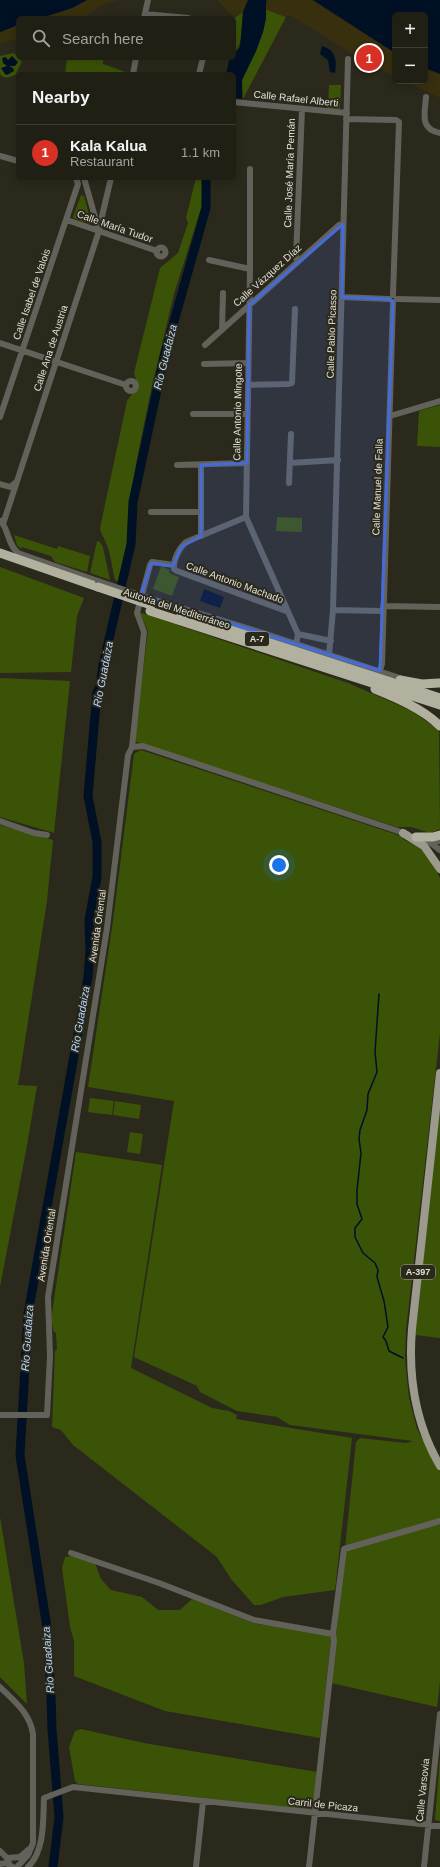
<!DOCTYPE html>
<html lang="en">
<head>
<meta charset="utf-8">
<style>
  :root { --surface:#201f14; --page:#28271d; --text:#f1f3f6; --muted:#a2a2a0; --line:#3d3d34; --accent:#d93025 }
  body { margin:0; font-family:Helvetica,sans-serif; background:var(--page); color:var(--text) }
  .controls { position:absolute; right:12px; top:12px; display:grid; overflow:hidden; border-radius:6px; box-shadow:0 2px 10px #0003 }
  .controls button { width:36px; height:36px; display:grid; place-items:center; padding:0; border:0; border-bottom:1px solid var(--line); background:var(--surface); color:var(--text); font:20px sans-serif }
  .you { position:absolute; left:279px; top:865px; width:14px; height:14px; margin:-10px; border:3px solid #fff; border-radius:50%; background:#1a73e8; box-shadow:0 0 0 6px #1a73e833 }
  .badge { display:grid; place-items:center; width:26px; height:26px; border-radius:50%; background:var(--accent); color:#fff; font-size:13px; font-weight:700 }
  .pin { position:absolute; translate:-50% -50%; border:2px solid #fff; box-shadow:0 1px 4px #0006 }
  .list { margin:0; padding:0; list-style:none }
  h2 { display:flex; justify-content:space-between; align-items:center; height:52px; margin:0; padding:0 16px; font-size:17px }
  h2 small { font-size:13px; font-weight:400; color:var(--muted) }
  .list li { display:grid; grid-template-columns:26px 1fr auto; gap:12px; align-items:center; box-sizing:border-box; height:56px; padding:0 16px; border-top:1px solid var(--line) }
  .list b { display:block; font-size:15px; white-space:nowrap }
  .list p { margin:0; font-size:13px; white-space:nowrap; color:var(--muted) }
  .list em { font-size:13px; font-style:normal; color:var(--muted) }
  .icon { flex:none; width:22px; height:22px; fill:none; stroke:currentColor; stroke-width:2; stroke-linecap:round; stroke-linejoin:round }
  .map { position:relative; flex:none; width:440px; height:1867px; overflow:hidden }
  .search { position:absolute; background:var(--surface); box-shadow:0 2px 10px #0003; left:16px; top:16px; width:220px; height:44px; display:flex; align-items:center; gap:10px; box-sizing:border-box; padding:0 14px; border-radius:6px; color:var(--muted); font-size:15px }
  .panel { position:absolute; background:var(--surface); box-shadow:0 2px 10px #0003; left:16px; top:72px; width:220px; height:108px; border-radius:6px }
  .map>svg:first-child { display:block }
  .green { fill:#3b5307 }
  .sand { fill:#382f0f }
  .water { fill:#001025 }
  .lines { fill:none; stroke-linecap:round; stroke-linejoin:round }
  .stream { stroke:#001025; stroke-width:1.5 }
  .river { stroke:#001025; stroke-width:9 }
  .minor { stroke:#62625b; stroke-width:6 }
  .major { stroke:#9b9a8c; stroke-width:8 }
  .highway { stroke:#b2b19f; stroke-width:9 }
  .minor-bridge { stroke:#62625b; stroke-width:6 }
  .highway-bridge { stroke:#b2b19f; stroke-width:9 }
  .marked { fill:#446bd8; fill-opacity:0.2; stroke:#446bd8; stroke-width:3; stroke-linejoin:round }
  .labels { text-anchor:middle; stroke-width:4; stroke-linejoin:round; paint-order:stroke }
  .shield { fill:#2b291b; stroke:#aaa89e; stroke-width:1 }
  .shield-label { font-size:9px; font-weight:bold; fill:#e1dfd6 }
  .street-label { font-size:10px; fill:#e1dfd6; stroke:#2b291b }
  .water-label { font-size:11px; font-style:italic; fill:#b5d7fd; stroke:#2b291b }
</style>
</head>
<body>
<div class="map">
<svg width="440" height="1867" viewBox="0 0 440 1867">
  <rect width="100%" height="100%" fill="#2b291b"/>
  <path class="green" d="M265,9l21,8 -43,82 -1,-19 14,-29 7,-19 3,-14z
    M243,12c-2,15 1,30 -9,42v-36z
    M14,53l8,9 -7,13c-5,2 -11,5 -15,-1v-18z
    M67,58h36v6l28,10h-66z
    M329,85h12l-1,24h-12z
    M196,178h8v21l-30,95 -23,96 -15,74 -5,33v28l-3,24 -8,33 -5,-2c-3,-12 -4,-26 -9,-37 -2,-6 -5,-8 -6,-15l27,-127 5,-7 5,-3 1,-5 -4,-13 26,-105 18,-15 10,-30 -2,-5z
    M81,195l3,1 7,26 -2,2 -14,-5 -2,-2z
    M440,405v42l-23,-1 2,-35z
    M277,517l25,1v14l-26,-1z
    M14,535l43,14 1,-3 32,10 -3,16 -32,-10 -4,-6 -29,-9 -1,2 -4,-4z
    M97,541l3,1 3,5 7,33 -20,-7z
    M161,566l9,4 -1,3 10,4 -7,19 -19,-7z
    M0,567l84,31 -7,18 -6,56 -71,1z
    M139,612l209,71 64,28 27,19 1,99 -10,4 -19,-6h-14l-263,-86 14,-110z
    M0,678l70,3 -16,152 -54,-16z
    M141,750l260,86c4,6 10,7 16,10 11,6 17,21 23,32v155l-34,297 -1,29 4,39 8,31 23,42v211l-3,25 -106,-24 25,-241 4,-4 46,5 7,-2 -123,-16 -13,-8 -40,-6 -37,-19 -3,-6 -63,-29 40,-256 -86,-14 25,-166 21,-167z
    M0,825l53,15 -6,61 -29,184 19,1 -11,65 -26,136z
    M90,1098l24,3 -2,14 -24,-3z
    M115,1101l26,4 -2,14 -26,-4z
    M440,1106v232l-25,-3z
    M130,1132l13,2 -3,20 -13,-2z
    M76,1152l86,13 -31,203 81,40 17,3 8,4 -1,4 116,19 -17,152 -52,7 -22,8h-7l-23,-26 -14,-22 -144,-112 -12,-15 -9,-3 3,-76 2,-2 -1,-16 -2,-1 -3,-12z
    M0,1517l24,146 3,41 -27,-27z
    M71,1556l24,7 6,16 10,11 31,7 16,13h22l12,-11 61,24 77,12 1,4 -11,99 -155,-27 -91,-35v-35l-4,-14 -8,-59 3,-11z
    M81,1729l63,14 173,29 -4,36 -2,2 -233,-26 -3,-3 -6,-34 6,-16z
    M440,1757v64l-5,-1z"/>
  <path class="sand" d="M87,0h32l-15,4 -21,14h-42l31,-10z
    M217,0h31l-5,12 -9,5z
    M267,0h45l83,53v24l-36,-19 -69,-43 -4,2 -21,-8z
    M18,25v14l-18,4v-11z
    M425,68l15,6v24l-36,-17h21z"/>
  <path class="water" d="M0,0h87l-15,8 -31,10h-23v7l-18,7z
    M248,0h19l-1,2v16l-3,14 -7,19 -14,29v19l-8,-1v-24h-8l3,-13 2,-3h3v-4l6,-7 3,-35z
    M313,0h127v74l-15,-6v-53h-30v38z
    M322,46c14,4 15,15 13,27l-5,-1 -2,-12 -8,-6z
    M12,56l6,6 -3,4h-6l4,2 1,3 -7,4 -2,-1 -4,-6 6,-2 -4,-3 -1,-5 4,-1 2,3z
    M204,589l20,8 -4,11 -20,-7z"/>
  <g class="lines">
    <path class="stream" d="M379,994l-4,58 2,20 -9,22 -1,16 -7,20 -1,9 2,14 -4,37v14l5,15 -7,9v9l8,16 12,10 3,7 -1,7 7,24 4,26 -5,10 3,4 3,10 14,7"/>
    <path class="river" d="M53,1867l6,-50 -7,-88 -1,-34 -4,-67 -27,-173 8,-141 60,-337 2,-26 -1,-31 8,-43v-35l-9,-46 9,-104 3,-5 3,-22 28,-121 2,-42 31,-145 42,-149v-30"/>
    <path class="minor" d="M145,14l43,4
      M144,18l4,-18
      M133,74l3,-16
      M199,74l4,-16
      M426,97c-1,16 -7,32 14,36
      M234,102l113,11
      M346,119l50,1 3,2 -6,173
      M0,156l18,5
      M250,169v100l-4,248 52,117 -2,11
      M67,220l90,31
      M99,229l12,-51
      M156.5 252a4.5 4.5 0 1 1 9 0a4.5 4.5 0 1 1-9 0Z
      M209,260l41,9
      M298,261l-2,-3 6,-149
      M342,297l47,2
      M397,299l43,1
      M222,330l1,-37
      M0,343l126,42
      M205,345l134,-120 4,-1
      M204,364l44,-1
      M126 386a5 5 0 1 1 10 0a5 5 0 1 1-10 0Z
      M248,385l41,-1 3,-1 3,-74
      M193,414h54
      M390,416l50,-15
      M0,417l78,-233 -2,-6
      M290,463l48,-3
      M177,465l70,-2
      M289,483l2,-49
      M0,484l10,3 5,-4
      M151,512h50
      M246,517l-60,25c-7,6 -13,18 -12,27l3,2 109,40
      M1,521c8,10 7,24 17,32l80,28
      M3,524l96,-293 -15,-53
      M201,536v-71
      M152,599l114,35 137,45
      M383,606l57,1
      M333,610l50,1
      M298,634l33,7
      M329,655l4,-45 15,-551
      M380,671l2,-7 11,-362
      M132,747l12,-115 -7,-19 13,-48 2,-3 22,3
      M0,821l34,12 13,2
      M427,841h13
      M428,841l12,9
      M0,1415h47l3,-59 -2,-59 59,-369 21,-173 4,-8 11,-1 264,88
      M71,1553l88,30 95,37 79,14
      M0,1687c14,14 30,26 33,47v109l-5,12 -11,12
      M0,1851l7,7 2,5
      M7,1858l13,-1 8,-7
      M0,1864l6,-1 7,4
      M28,1867c17,-16 15,-47 16,-69l29,-11 367,39
      M196,1867l7,-65
      M309,1867l25,-227 -1,-6 11,-85 96,-28
      M424,1867l16,-153"/>
    <path class="major" d="M403,833l21,13 16,23
      M440,1073l-28,256c-4,48 3,94 28,137"/>
    <path class="highway" d="M0,553l98,34
      M150,611l290,94
      M181,614l259,84
      M400,680l22,4 17,-1
      M375,689c22,9 48,20 65,37
      M416,837h17l7,-2"/>
    <path class="minor-bridge" d="M98,581l54,18"/>
    <path class="highway-bridge" d="M98,587l53,18"/>
  </g>
  <path class="marked" d="M343,224l-1,73 47,2 4,3 -13,369 -239,-76 10,-32 22,3 8,-19 20,-11v-71l46,-2 2,-158z"/>
  <g class="labels">
    <g class="shield">
      <rect x="245" y="632" width="24" height="14" rx="3"/>
      <rect x="401" y="1265" width="34" height="14" rx="3"/>
    </g>
    <g class="shield-label">
      <text x="257" y="642">A-7</text>
      <text x="418" y="1275">A-397</text>
    </g>
    <g class="street-label">
      <text transform="translate(296 98) rotate(6)" y="4">Calle Rafael Alberti</text>
      <text transform="translate(289 173) rotate(-88)" y="4">Calle José María Pemán</text>
      <text transform="translate(115 226) rotate(19)" y="4">Calle María Tudor</text>
      <text transform="translate(267 275) rotate(-42)" y="4">Calle Vázquez Díaz</text>
      <text transform="translate(31 294) rotate(-71)" y="4">Calle Isabel de Valois</text>
      <text transform="translate(331 334) rotate(-88)" y="4">Calle Pablo Picasso</text>
      <text transform="translate(50 348) rotate(-72)" y="4">Calle Ana de Austria</text>
      <text transform="translate(237 412) rotate(-89)" y="4">Calle Antonio Mingote</text>
      <text transform="translate(377 487) rotate(-88)" y="4">Calle Manuel de Falla</text>
      <text transform="translate(235 582) rotate(20)" y="4">Calle Antonio Machado</text>
      <text transform="translate(177 608) rotate(18)" y="4">Autovía del Mediterráneo</text>
      <text transform="translate(97 926) rotate(-82)" y="4">Avenida Oriental</text>
      <text transform="translate(46 1245) rotate(-81)" y="4">Avenida Oriental</text>
      <text transform="translate(422 1790) rotate(-84)" y="4">Calle Varsovia</text>
      <text transform="translate(323 1804) rotate(6)" y="4">Carril de Picaza</text>
    </g>
    <g class="water-label">
      <text transform="translate(165 357) rotate(-76)" y="4">Rio Guadaiza</text>
      <text transform="translate(103 674) rotate(-79)" y="4">Rio Guadaiza</text>
      <text transform="translate(80 1019) rotate(-80)" y="4">Rio Guadaiza</text>
      <text transform="translate(27 1338) rotate(-86)" y="4">Rio Guadaiza</text>
      <text transform="translate(48 1660) rotate(-94)" y="4">Rio Guadaiza</text>
    </g>
  </g>
</svg>
<div class="controls">
<button>+</button>
<button>−</button>
</div>
<div class="you"></div>
<div class="pin badge" style="left:369px;top:58px">1</div>
<div class="search"><svg class="icon" aria-label="search" viewBox="0 0 24 24"><circle cx="10" cy="10" r="6"/><path d="M15 15l6 6"/></svg>Search here</div>
<section class="panel">
<h2>Nearby<small></small></h2>
<ul class="list">
<li><span class="badge">1</span><div><b>Kala Kalua</b><p>Restaurant</p></div><em>1.1 km</em></li>
</ul>
</section>
</div>
</body>
</html>
